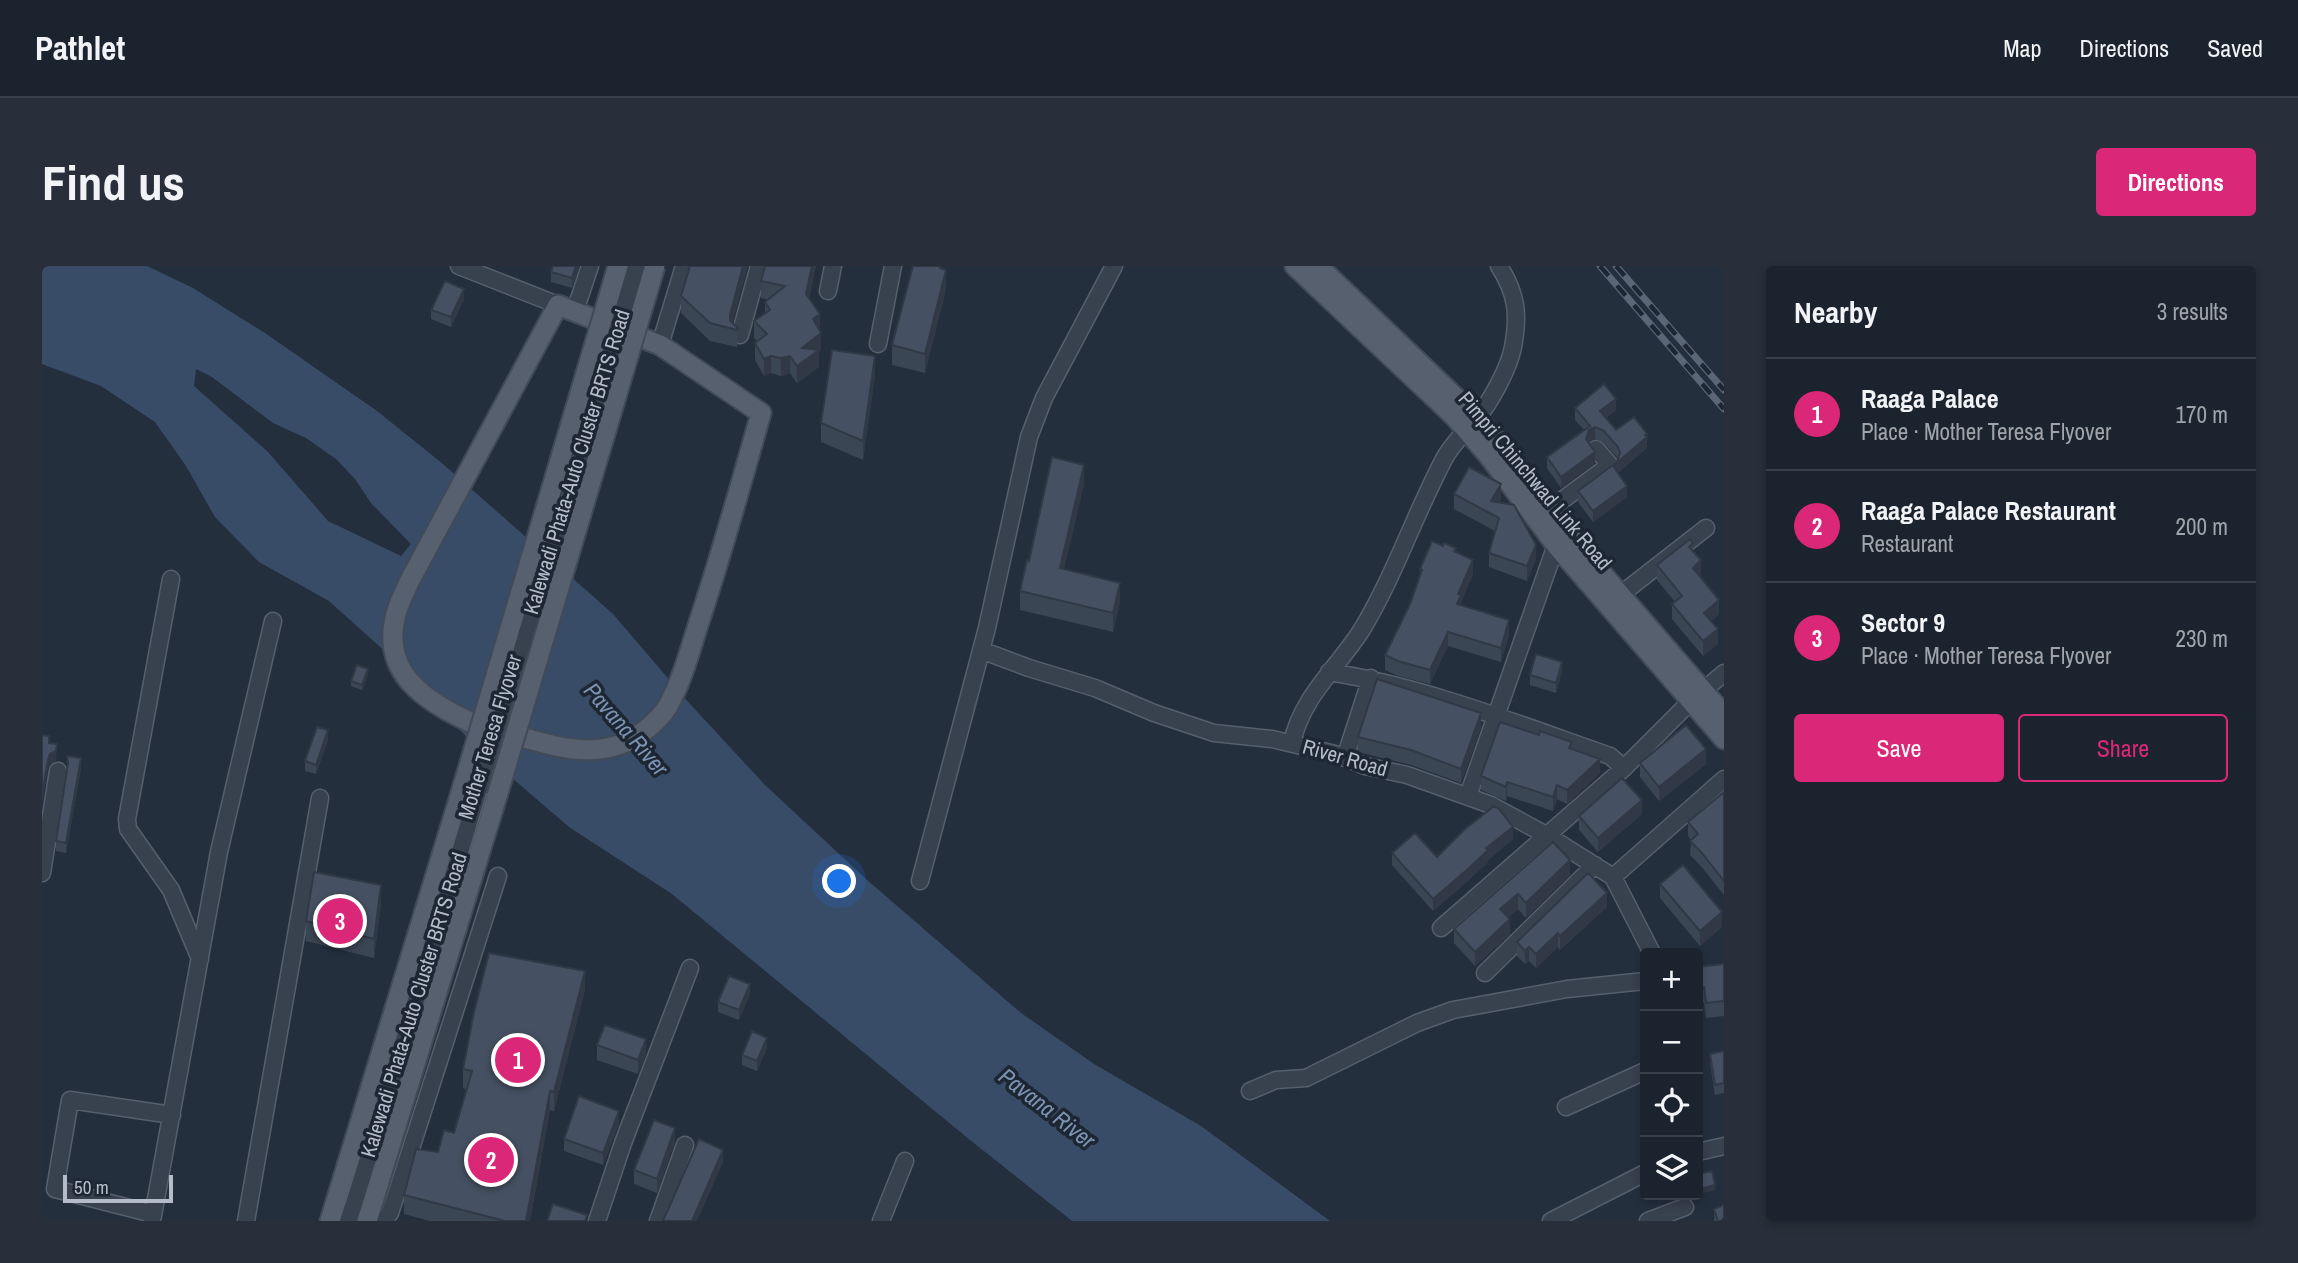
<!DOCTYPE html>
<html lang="en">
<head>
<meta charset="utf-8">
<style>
  :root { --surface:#1b232e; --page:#282f3a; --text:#f1f3f6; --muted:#a0a4aa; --line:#39404a; --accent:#db2777 }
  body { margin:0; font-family:"Archivo Narrow",sans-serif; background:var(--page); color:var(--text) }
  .controls { position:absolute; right:21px; bottom:21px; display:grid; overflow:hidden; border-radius:7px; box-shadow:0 4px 10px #0003 }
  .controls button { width:63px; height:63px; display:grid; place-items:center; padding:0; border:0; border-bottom:2px solid var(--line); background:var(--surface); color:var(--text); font:35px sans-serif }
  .scale { position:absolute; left:21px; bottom:18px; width:110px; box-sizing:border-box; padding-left:7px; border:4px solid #b4bcc9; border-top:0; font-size:19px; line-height:24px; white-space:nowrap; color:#b4bcc9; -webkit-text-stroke:5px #1d2633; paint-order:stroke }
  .you { position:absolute; left:798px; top:616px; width:24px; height:24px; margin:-18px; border:5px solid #fff; border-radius:50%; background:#1a73e8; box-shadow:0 0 0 10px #1a73e833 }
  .badge { display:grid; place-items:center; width:46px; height:46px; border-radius:50%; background:var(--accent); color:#fff; font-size:23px; font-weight:700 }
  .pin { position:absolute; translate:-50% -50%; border:4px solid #fff; box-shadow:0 2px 7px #0006 }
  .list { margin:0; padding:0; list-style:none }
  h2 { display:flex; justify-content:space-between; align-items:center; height:91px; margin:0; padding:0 28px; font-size:30px }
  h2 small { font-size:23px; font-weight:400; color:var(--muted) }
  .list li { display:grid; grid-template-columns:46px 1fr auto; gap:21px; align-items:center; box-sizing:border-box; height:112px; padding:0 28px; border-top:2px solid var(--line) }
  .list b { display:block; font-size:26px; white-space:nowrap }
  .list p { margin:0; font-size:23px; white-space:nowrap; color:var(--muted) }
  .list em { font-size:23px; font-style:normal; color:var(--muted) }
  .actions { display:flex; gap:14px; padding:21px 28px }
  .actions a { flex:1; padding:16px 0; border:2px solid var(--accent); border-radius:7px; text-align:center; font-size:24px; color:var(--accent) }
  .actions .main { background:var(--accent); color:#fff }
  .icon { flex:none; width:38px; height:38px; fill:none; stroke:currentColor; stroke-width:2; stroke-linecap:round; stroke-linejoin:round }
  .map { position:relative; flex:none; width:1682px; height:955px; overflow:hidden; border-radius:7px }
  header { display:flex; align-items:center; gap:42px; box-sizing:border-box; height:98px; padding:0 35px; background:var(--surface); border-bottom:2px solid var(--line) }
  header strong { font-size:33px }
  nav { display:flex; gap:38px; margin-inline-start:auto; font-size:24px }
  .intro { display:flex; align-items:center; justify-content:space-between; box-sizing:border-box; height:168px; padding:0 42px }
  h1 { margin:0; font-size:49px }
  .button { padding:18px 32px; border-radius:7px; background:var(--accent); color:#fff; font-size:24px; font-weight:700 }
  main { display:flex; gap:42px; padding:0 42px }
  aside { flex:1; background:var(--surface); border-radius:7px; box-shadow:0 4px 10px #0003 }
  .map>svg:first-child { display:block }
  .water { fill:#394c67; fill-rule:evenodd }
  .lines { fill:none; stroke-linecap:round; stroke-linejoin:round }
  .minor-casing { stroke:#565f6c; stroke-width:19 }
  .major-casing { stroke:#414a57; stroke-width:23 }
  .minor { stroke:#38414e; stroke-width:16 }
  .major { stroke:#56606e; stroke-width:19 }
  .rail-casing { stroke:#5a6575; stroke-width:7 }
  .rail { stroke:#1d2633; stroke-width:4.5; stroke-dasharray:13; stroke-linecap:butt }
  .minor-bridge-casing { stroke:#565f6c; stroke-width:19; stroke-linecap:butt }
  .major-bridge-casing { stroke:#414a57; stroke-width:23; stroke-linecap:butt }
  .minor-bridge { stroke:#38414e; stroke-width:16 }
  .major-bridge { stroke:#56606e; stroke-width:19 }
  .wall { fill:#3b4654 }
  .shaded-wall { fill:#303945 }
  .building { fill:#455162; stroke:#303945; stroke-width:2 }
  .labels { text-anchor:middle; stroke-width:7; stroke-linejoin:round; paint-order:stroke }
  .street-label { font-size:21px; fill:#b4bcc9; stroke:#1d2633 }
  .water-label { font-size:23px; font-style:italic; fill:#7c92b1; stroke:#1d2633 }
</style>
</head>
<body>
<header>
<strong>Pathlet</strong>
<nav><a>Map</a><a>Directions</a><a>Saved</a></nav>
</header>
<div class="intro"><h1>Find us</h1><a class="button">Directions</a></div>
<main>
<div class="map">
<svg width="1682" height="955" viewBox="0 0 1682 955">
  <rect width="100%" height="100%" fill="#242f3e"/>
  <path class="water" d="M0,0h105l46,22 72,45 112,78 66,53 170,150 77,90 75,81 101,94 155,134 73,51 107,62 129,95h-258l-102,-81 -298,-246 -103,-67 -92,-79 -89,-94 -59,-53 -70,-39 -44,-45 -29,-51 -31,-44 -54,-36 -59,-22zM154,103l16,8 61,46 33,15 30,21 19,20 16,24 40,41 -10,12 -73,-35 -60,-69 -74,-66z"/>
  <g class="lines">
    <defs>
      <path id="minor" d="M417,0l99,39
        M786,25l5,-25
        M533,45l15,-45
        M698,69l19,-69
        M836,78l15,-78
        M618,79l24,-79
        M1507,244l61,-45 -14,-16
        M129,313l-44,240 1,10 43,61 29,69
        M1578,329l86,-67
        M939,384l48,18 66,20 59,25 60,20 58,6 63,15 30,12 42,9 84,30 57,31 65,41 39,76
        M1287,406c96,15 189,52 281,84l14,12
        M1250,477c9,-45 45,-75 69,-112 33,-54 53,-115 83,-172 9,-17 22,-27 33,-41 14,-17 32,-50 36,-71 6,-32 4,-53 -14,-81
        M1303,492l26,-80
        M1426,530l88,-251
        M0,607l16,-102
        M1571,611l111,-98
        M878,615l67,-253 42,-191 15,-39 70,-132
        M1399,662l183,-160 68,-68 32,-27
        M1443,707l110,-108
        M1208,825l26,-11 30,-2 111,-55 36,-13 114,-21 78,-8
        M1524,841l79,-36
        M1656,886l26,-6
        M111,948l-98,-25 15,-89 102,15
        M110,955l67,-369 54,-231
        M204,955l74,-423
        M306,955l5,-14
        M342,955l6,-8 10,-30 98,-307
        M555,955l26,-78 67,-175
        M616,955l27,-76
        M839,955l24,-60
        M1509,955l94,-48
        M1606,955l37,-14"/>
      <path id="major" d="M1253,0l160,151 34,39 67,89 168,194
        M1276,0l159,152 24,28 66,87 157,182
        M438,461c-46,-22 -99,-48 -85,-109 2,-12 9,-24 14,-36l149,-277 102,40 101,68c-19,68 -38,136 -60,203 -10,30 -18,63 -33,90 -9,15 -29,31 -44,37 -36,15 -75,2 -109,-8
        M288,955l133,-435
        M325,955l130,-425"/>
    </defs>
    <use href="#minor" class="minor-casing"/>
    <use href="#major" class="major-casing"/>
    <use href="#minor" class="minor"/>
    <use href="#major" class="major"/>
    <defs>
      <path id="rail" d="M1558,0l124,143
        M1574,0l108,124"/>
    </defs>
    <use href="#rail" class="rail-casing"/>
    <use href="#rail" class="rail"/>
    <defs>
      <path id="minor-bridge" d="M311,941c56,-178 107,-357 161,-536 41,-135 84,-269 122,-405"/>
      <path id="major-bridge" d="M421,520l155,-520
        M455,530l158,-530"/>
    </defs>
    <use href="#minor-bridge" class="minor-bridge-casing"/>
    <use href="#major-bridge" class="major-bridge-casing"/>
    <use href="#minor-bridge" class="minor-bridge"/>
    <use href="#major-bridge" class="major-bridge"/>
  </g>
  <path class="wall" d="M538,0l-8,22 -21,-6v-10z
    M774,0l-7,32 11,33 1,19 -2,2v15l-22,16 -7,-10 -9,3 -10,-3 -7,3 -9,-16v-17l2,-2 -3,-3v-17l11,-7v-12l3,-2 -7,-2v-17z
    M899,0l5,23 -21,84 -33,-8v-20z
    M639,30l51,27 6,5 -1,19 -27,-6 -29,-28z
    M422,33l-13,28 -20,-8v-9z
    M833,109l-12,85 -42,-18v-19z
    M1533,142l41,2 -10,8 10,12 31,4v14l-29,25 9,24 -34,25 -15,-20v-11l39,-29 1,-4 -15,-16 -8,-3 -7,4 7,20 -34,25 -14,-20v-11l37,-27 -9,-10z
    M1042,218l-20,85 56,33 -7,30 -93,-22v-19l9,-30z
    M1412,228l47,5 -2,3 37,57 -9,22 -38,-14v-14l6,-22 -41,-22z
    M1414,285l17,23 -12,28v3l48,30 -8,27 -53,-16 -18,38 -32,-8 -13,-6v-15l25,-51 10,-27v-8z
    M1651,285l8,24 -1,1 19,38 -8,7 7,23 -15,12 -31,-37v-15l3,-2 -18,-22v-15z
    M1520,406l-6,21 -26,-8v-10z
    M326,408l-6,16 -11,-4v-5z
    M1439,462l-20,55 -50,-18 -53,-13v-15z
    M286,474l-12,34 -11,-3v-10z
    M1530,483l28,24 -33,31 -10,-5 -4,12 -46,-15 -1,5 -25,-11v-14z
    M25,490l14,12 -15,85 -10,-2v-10l12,-73z
    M1598,497l66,1 -47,37 -19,-24z
    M1682,526v103l-23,-29 -11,-11 1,-15 -3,-4v-14z
    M1600,548l-44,38 -19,-22v-14z
    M1471,573l-25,21v2l-20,19 -35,30 -41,-46v-12l45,4z
    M1511,576l17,33 -44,43 -8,-9 -10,8 2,17 -35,32 -21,-23v-14z
    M1618,618l62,43 -22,19 -40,-48z
    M339,638l-7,54 -68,-17v-20z
    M1565,641l-47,43 -2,-3 -22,21 -7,-7 -4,3 -8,-8v-14z
    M1682,698v52l-18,2 -2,-16h-6v-35z
    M543,724l-31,121 -4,-1 -20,111h-100l-26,-7v-19l50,-62 12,-44 -3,-1v-19z
    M708,728l-11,26 -21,-8v-10z
    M555,779l49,9 -8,20 -41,-14z
    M725,782l-10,23 -15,-6v-10z
    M1668,788h14v39l-9,2 -5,-32z
    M577,858l-16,41 -39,-14v-12z
    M633,876l-18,51 -23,-9v-14z
    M1672,943l10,12h-10z"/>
  <path class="shaded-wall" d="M534,0h4l-8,22v-10z
    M701,0h5l-17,63 -1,-14z
    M770,0h4l-10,45v-17z
    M904,4v19l-21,84v-19z
    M422,23v10l-13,28v-10z
    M778,48v17l-7,-12z
    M779,67v17l-2,2v15l-22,16v-17l5,-18z
    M729,90v17l-7,3v-17z
    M748,90v17l-9,3v-18z
    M833,90v19l-12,85v-19z
    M1574,133v11l-16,12v-11z
    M1553,161v12l-6,3 -3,8v-11l3,-9z
    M1605,168v14l-34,29v-11z
    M1553,186v11l-34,25v-11z
    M1042,199v19l-24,103v-19z
    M1459,218v15l-10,17v-15z
    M1585,220v11l-34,25v-11z
    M1494,279v14l-9,22v-15z
    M1431,294v14l-12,28v8l-4,-6 1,-10z
    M1659,294v15l-8,7v-14z
    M1078,317v19l-7,30v-19z
    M1677,334v14l-15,13v-14z
    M1467,354v15l-8,27v-14z
    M1676,363v15l-15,12v-15z
    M1406,366v14l-18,38v-14z
    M1520,396v10l-6,21v-10z
    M326,403v5l-6,16v-5z
    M1439,447v15l-20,55v-14z
    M286,464v10l-12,34v-9z
    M15,478l-1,17 -6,3 -2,5 -6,36v-10l6,-35z
    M1664,483v15l-47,37v-14z
    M39,492v10l-15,85v-10z
    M1558,493v14l-33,31v-14z
    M1465,516v14l-1,5v-14z
    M1515,519v14l-4,12v-14z
    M1600,534v14l-44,38v-14z
    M1471,561v12l-25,21v2l-20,19 -35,30v-12l53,-51z
    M1528,594v15l-44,43v-15z
    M339,619v19l-7,54v-19z
    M1565,627v14l-47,43v-14z
    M1476,628v15l-18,15v-15z
    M1680,646v15l-22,19v-15z
    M1468,653v15l-35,32v-14z
    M1516,667v14l-22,21v-14z
    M1487,681v14l-4,3v-13z
    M543,705v19l-31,121v-19z
    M708,718v10l-11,26v-10z
    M725,772v10l-10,23v-10z
    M604,773v15l-8,20v-14z
    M508,825v19l-20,111h-4z
    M577,845v13l-16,41v-12z
    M633,862v14l-18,51v-14z
    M681,884v13l-26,58h-5z
    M1673,919v5l-15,4v-5z"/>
  <path class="building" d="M511,0h23l-4,12 -21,-6z
    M648,0h53l-13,49v6l8,7 -1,2 -27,-7 -29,-27z
    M723,0h47l-6,28 14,20 -7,5 8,14 -19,15 17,2 -22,16 -7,-10 -9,2 -10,-2 -7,3 -9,-16 12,-9 -13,-13 16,-11 -5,-8 20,-16 -24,-5z
    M871,0h27v2l6,2 -21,84 -33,-9z
    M403,15l19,8 -13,28 -20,-7z
    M790,84l43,6 -12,85 -42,-18z
    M1562,118l12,15 -16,12 16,19 18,-13 13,17 -2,1 2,2 -34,29 14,20 -34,25 -15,-20 39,-29 3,-9 -2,-6 -15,-17 -8,-3 -6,3 -3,9 9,13 -34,25 -14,-20 43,-31 -15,-18z
    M1010,191l32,8 -24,103 60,15 -7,30 -93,-22 7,-31 2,1z
    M1427,201l32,17 -10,17 23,4 22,40 -9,21 -38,-13 10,-35 -45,-24z
    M1648,273l3,4 -4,4 12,13 -8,8 26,32 -15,13 14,16 -15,12 -31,-37 10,-8 -25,-31z
    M1390,275l11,5 1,-3 12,5 -2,3 19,9 -15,34 3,1 -4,9 52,16 -8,28 -53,-16 -18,38 -32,-9 -13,-6 25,-51 12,-34 -2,-1z
    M1494,388l26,8 -6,21 -26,-8z
    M315,399l11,4 -6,16 -11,-4z
    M1335,413l104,34 -20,56 -50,-19 -53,-13z
    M1458,456l39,13 1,-4 32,11 -3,6 31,11 -33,31 -10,-5 -4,12 -46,-15 -1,5 -25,-11z
    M1644,459l20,24 -47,38 -19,-24z
    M275,461l11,3 -12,35 -11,-4z
    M0,469l7,1v7l8,1 -1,7 -6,3 -2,6 -6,35z
    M25,490l14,2 -15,85 -10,-2 12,-78z
    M1580,512l20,22 -44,38 -19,-22z
    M1682,526v89l-23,-29 -11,-11 8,-7 -10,-12z
    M1452,540l5,3 14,18 -27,21 2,2 -20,19 -35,30 -41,-46 23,-20 22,24 27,-27z
    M1511,576l17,18 -44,43 -8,-9 -18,15 10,10 -35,33 -21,-23z
    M1641,599l39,47 -22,19 -40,-47z
    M272,606l67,13 -7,54 -68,-18z
    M1546,607l19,20 -47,43 -2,-3 -22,21 -7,-7 -4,4 -8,-9z
    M447,687l96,18 -31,121 -4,-1 -24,130h-21l-101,-26 12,-46 22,3 6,-22 10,3 18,-62 -9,-2 11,-57z
    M1682,698v37l-18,2 -2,-16 -6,1v-21z
    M687,710l21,8 -11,26 -21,-8z
    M563,759l41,14 -8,21 -41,-15z
    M710,765l15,7 -10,23 -15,-6z
    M1682,785v32l-9,2 -5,-31z
    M537,830l40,15 -16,42 -39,-14z
    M612,854l21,8 -18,51 -23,-9z
    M657,873l24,11 -31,71h-29z
    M1670,905l3,14 -15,4 -2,-15z
    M511,938l34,11 -2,6h-38z
    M1682,939v16h-6l-4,-12z"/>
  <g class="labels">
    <g class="street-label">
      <text transform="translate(535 196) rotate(-73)" y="7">Kalewadi Phata-Auto Cluster BRTS Road</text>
      <text transform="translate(1493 215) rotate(50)" y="7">Pimpri Chinchwad Link Road</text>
      <text transform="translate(448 471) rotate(-73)" y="7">Mother Teresa Flyover</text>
      <text transform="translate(1303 492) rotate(16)" y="7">River Road</text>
      <text transform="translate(372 739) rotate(-73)" y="7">Kalewadi Phata-Auto Cluster BRTS Road</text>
    </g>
    <g class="water-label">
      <text transform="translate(584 463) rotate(49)" y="8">Pavana River</text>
      <text transform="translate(1005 842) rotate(38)" y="8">Pavana River</text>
    </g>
  </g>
</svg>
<div class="controls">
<button>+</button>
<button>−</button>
<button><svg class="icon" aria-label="locate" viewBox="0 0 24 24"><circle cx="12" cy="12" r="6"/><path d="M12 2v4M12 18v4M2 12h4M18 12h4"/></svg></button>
<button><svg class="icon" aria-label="layers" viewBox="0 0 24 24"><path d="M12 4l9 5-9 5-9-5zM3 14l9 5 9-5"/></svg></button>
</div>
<div class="scale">50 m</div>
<div class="you"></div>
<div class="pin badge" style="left:476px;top:794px">1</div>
<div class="pin badge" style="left:449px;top:894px">2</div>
<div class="pin badge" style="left:298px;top:655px">3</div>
</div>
<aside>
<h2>Nearby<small>3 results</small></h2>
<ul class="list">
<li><span class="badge">1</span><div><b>Raaga Palace</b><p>Place · Mother Teresa Flyover</p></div><em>170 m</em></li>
<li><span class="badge">2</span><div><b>Raaga Palace Restaurant</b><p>Restaurant</p></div><em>200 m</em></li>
<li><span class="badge">3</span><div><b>Sector 9</b><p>Place · Mother Teresa Flyover</p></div><em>230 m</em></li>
</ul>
<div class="actions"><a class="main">Save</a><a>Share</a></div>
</aside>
</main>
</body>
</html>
